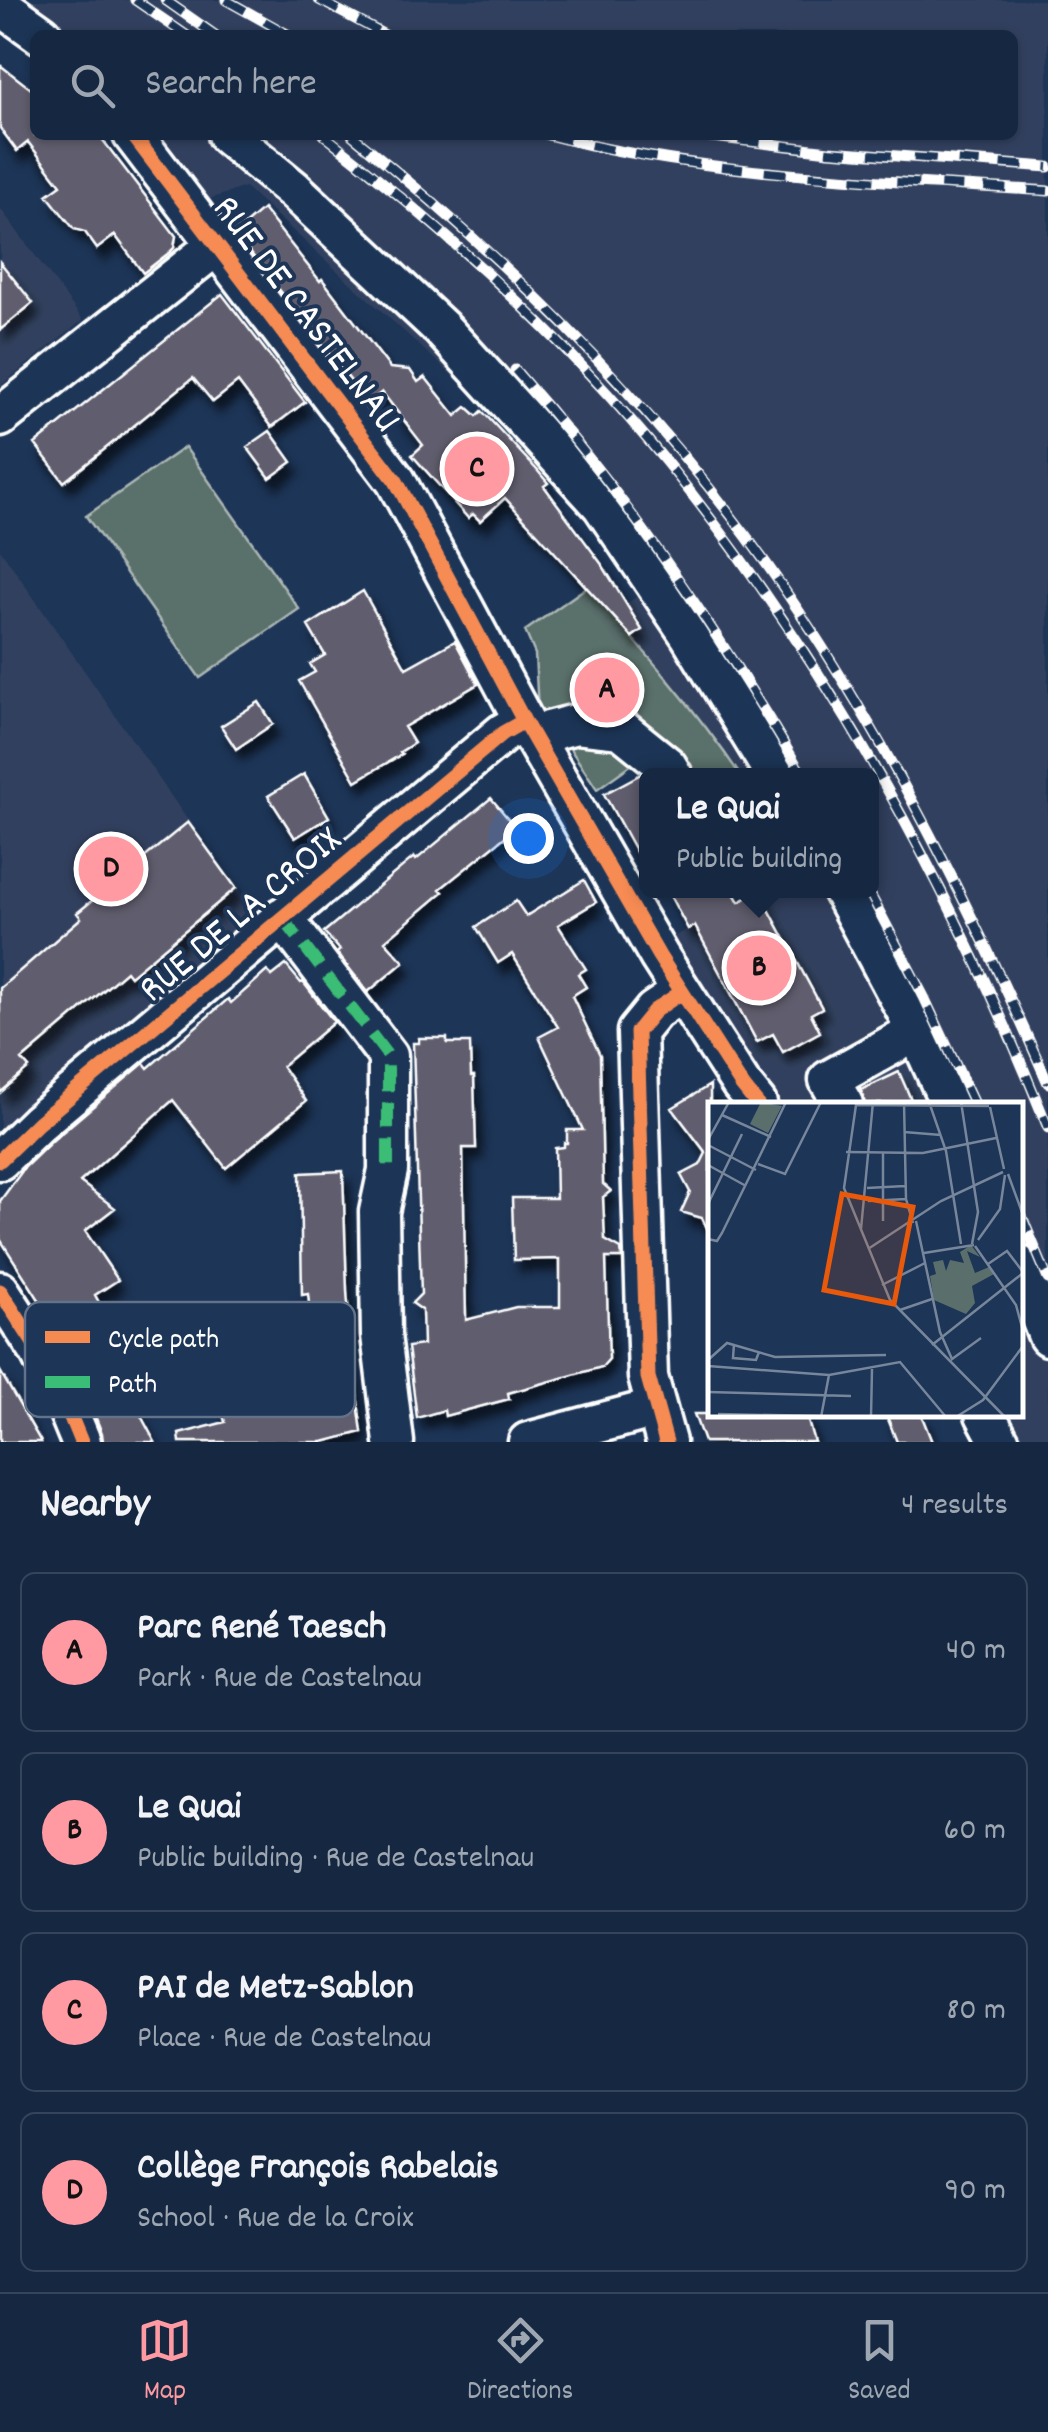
<!DOCTYPE html>
<html lang="en">
<head>
<meta charset="utf-8">
<style>
  :root { --surface:#162841; --page:#1f3048; --text:#f1f3f6; --muted:#9ea6b1; --line:#35445a; --accent:#ff9aa2 }
  body { margin:0; font-family:Dekko,sans-serif; background:var(--page); color:var(--text) }
  .you { position:absolute; left:528px; top:838px; width:35px; height:35px; margin:-25px; border:8px solid #fff; border-radius:50%; background:#1a73e8; box-shadow:0 0 0 15px #1a73e833 }
  .badge { display:grid; place-items:center; width:65px; height:65px; border-radius:50%; background:var(--accent); color:#111; font-size:32px; font-weight:700 }
  .pin { position:absolute; translate:-50% -50%; border:5px solid #fff; box-shadow:0 2px 10px #0006 }
  .popup { position:absolute; left:639px; top:768px; width:240px; height:130px; box-sizing:border-box; display:grid; place-content:center; border-radius:15px; background:var(--surface); filter:drop-shadow(0 2px 8px #0005); font-size:32px; white-space:nowrap; color:var(--muted) }
  .popup b { font-size:38px; color:var(--text) }
  .popup::after { content:''; position:absolute; left:50%; top:100%; margin-left:-20px; border:20px solid transparent; border-top-color:var(--surface) }
  .list { margin:0; padding:0; list-style:none }
  h2 { display:flex; justify-content:space-between; align-items:center; height:130px; margin:0; padding:0 40px; font-size:42px }
  h2 small { font-size:32px; font-weight:400; color:var(--muted) }
  .list li { display:grid; grid-template-columns:65px 1fr auto; gap:30px; align-items:center; box-sizing:border-box; height:160px; margin:0 20px 20px; padding:0 20px; border:2px solid var(--line); border-radius:15px }
  .list b { display:block; font-size:38px; white-space:nowrap }
  .list p { margin:0; font-size:32px; white-space:nowrap; color:var(--muted) }
  .list em { font-size:32px; font-style:normal; color:var(--muted) }
  .icon { flex:none; width:55px; height:55px; fill:none; stroke:currentColor; stroke-width:2; stroke-linecap:round; stroke-linejoin:round }
  .map { position:relative; flex:none; width:1048px; height:1442px; overflow:hidden }
  .search { position:absolute; background:var(--surface); box-shadow:0 2px 8px #0004; left:30px; right:30px; top:30px; height:110px; display:flex; align-items:center; gap:25px; box-sizing:border-box; padding:0 35px; border-radius:15px; color:var(--muted); font-size:38px }
  .sheet { height:850px; background:var(--surface) }
  nav { display:flex; justify-content:space-around; align-items:center; box-sizing:border-box; height:140px; border-top:2px solid var(--line); background:var(--surface); font-size:28px; color:var(--muted) }
  nav a { display:grid; justify-items:center; gap:5px }
  nav .on { color:var(--accent) }
  .map>svg:first-child { display:block }
  .built { fill:#31415e }
  .green { fill:#5a6f6b; stroke:#acb7b5; stroke-width:2.5 }
  .building { fill:#615d6e; stroke:#fff; stroke-width:2.5; filter:url(#shadow) }
  .lines { fill:none; stroke-linecap:round; stroke-linejoin:round }
  .minor-casing { stroke:#fff; stroke-width:45 }
  .minor { stroke:#1d3557; stroke-width:38 }
  .rail-casing { stroke:#fff; stroke-width:11 }
  .rail { stroke:#1d3557; stroke-width:8; stroke-dasharray:22; stroke-linecap:butt }
  .quiet { stroke:#3abd76; stroke-width:12; stroke-dasharray:25 12; stroke-linecap:butt }
  .cycleway-casing { stroke:#1d3557; stroke-width:21 }
  .cycleway { stroke:#f68b52; stroke-width:15 }
  .labels { text-anchor:middle; stroke-width:8; stroke-linejoin:round; paint-order:stroke }
  .street-label { font-size:40px; fill:#fff; stroke:#1d3557 }
  .inset-road { fill:none; stroke:#77869a; stroke-width:2.5 }
  .view { fill:#e8590c; fill-opacity:0.15; stroke:#e8590c; stroke-width:5 }
  .inset-edge { fill:none; stroke:#fff; stroke-width:5 }
  .key { fill:#1d3557; stroke:#617289; stroke-width:2.5 }
  .key-label { font-size:28px; fill:#fff }
</style>
</head>
<body>
<div class="map">
<svg width="1048" height="1442" viewBox="0 0 1048 1442">
  <defs>
    <filter id="shadow"><feDropShadow dx="6" dy="11" stdDeviation="5" flood-color="#0009"/></filter>
  </defs>
  <rect width="100%" height="100%" fill="#1d3557"/>
  <filter id="ink" filterUnits="userSpaceOnUse"><feTurbulence type="fractalNoise" baseFrequency=".01" numOctaves="2"/><feDisplacementMap in="SourceGraphic" scale="20" xChannelSelector="R" yChannelSelector="G"/><feConvolveMatrix kernelMatrix="1 2 1 2 8 2 1 2 1" color-interpolation-filters="sRGB"/></filter>
  <g filter="url(#ink)">
    <path class="built" d="M32,0h1016v1442h-34l-10,-27 16,-1v-310h-238l-23,-29 -86,-138 86,-46 113,-1v-114l-132,-1 -18,-27 -63,-80 -48,-54 34,-23 -126,-155 -274,-249 -38,13 -50,-65h856v-100h-938z
      M0,208l83,112 -83,66z
      M0,549l189,273 67,93 -256,221z"/>
    <path class="green" d="M185,447l114,162 -99,69 -114,-162z
      M587,587c54,60 108,121 153,188h-83l-22,-13 -38,27 -32,-48 -27,-29 -3,-58 -10,-23z"/>
    <path class="building" d="M0,65l35,27v43h64l77,101 -2,12 -4,4 -27,21 -28,-38 -18,14 -12,-17 -11,-3 -27,-34 14,-10 -33,-43 -11,9 -17,-23z
      M263,209l57,72 2,-2 68,89 20,2 8,12 7,-5 31,39 11,-9 10,9 5,-5 55,59 11,13 -4,3 59,80 39,64 -10,7 -127,-139 -25,23 -7,-7 -5,4 -56,-63 11,-10 -41,-53 -14,11 -133,-170z
      M0,262l33,41 -33,27z
      M222,294l83,108 -33,25 -34,-45 -25,20 -20,-24 -129,104 -29,-38z
      M270,431l22,31 -22,16 -23,-31z
      M363,591l43,77 49,-27 23,43 -74,43 10,16 -14,9 2,2 -46,27 -57,-100 16,-9 -5,-8 15,-9 -17,-29z
      M259,702l14,22 -37,25 -15,-23z
      M304,774l25,43 -34,21 -27,-42z
      M641,774l5,4v92l-42,-76z
      M491,798l25,30 -76,61 3,3 -58,49 19,21 -36,30 -31,-39 3,-3 -16,-18 90,-75 2,3z
      M188,822l48,66 -106,88 -4,-5 -104,89 7,8 -29,25v-105l81,-70 -4,-5z
      M584,880l12,22 -38,23 28,44 -8,5 8,13 -14,9 28,59 3,129 8,7 -8,6 2,43 16,9 1,9h-16l3,101 -7,8 -94,26 1,6 -64,17 -1,-6 -27,8 -9,-71 15,-2 -1,-35 -10,-7 9,-9 -8,-251h6v-5h28v5h23l1,33h3l2,72h-13l3,172 50,-13h44v-48l-46,1 -2,-62h44l-1,-50 9,-1v-4h3v-13h16l-44,-93 19,-10 -46,-73 -14,9 -22,-36 40,-26 10,15z
      M667,890h65l7,12 20,-11 63,117 -11,6 9,18 -37,20 -10,-18 -16,8 -62,-116 -7,3z
      M286,965l15,18 2,-1 31,40 -52,44 24,35 -80,67 -53,-68 -93,82 35,26 -30,23 33,49 -23,15 28,52 -5,3 13,24 -5,2 12,22 -5,3 22,41h-52l-1,-9 -18,-44 -18,-35 6,-3 -72,-112v-38l25,-34 28,-27 91,-77 4,5 80,-69 3,4 36,-32 5,5z
      M899,1072l14,32h-48l-4,-14z
      M710,1085v149l-8,-16 -21,-6 9,-20 -9,-17 19,-10 6,-12 -34,-45z
      M343,1171l4,120 5,67 10,74 -39,10h-143l-1,-8 46,-12 -24,-87 25,-13 13,46 17,-1 12,44 55,-14 -5,-48 -4,1 -6,-56 -6,1 -2,-122z
      M0,1371l41,71h-41z
      M694,1414h112l8,28h-110z
      M886,1414h35l11,28h-35z"/>
    <g class="lines">
      <defs>
        <path id="minor" d="M0,5l42,30
          M133,135l263,346 128,240 135,235 82,128 16,20
          M227,135l67,55 147,138 161,177 88,130 86,141
          M0,417l217,-172
          M534,739l15,-8 27,-7 45,5 46,37 6,10
          M842,890l75,141 33,73
          M282,917l106,139v114l-9,42 2,123 13,107
          M843,1104l-14,-24 88,-49
          M0,1160l38,-37 465,-390 21,-12
          M1020,1266l28,70
          M0,1291l39,60 24,47 18,44
          M985,1414l15,28
          M528,1442l128,-34
          M666,1442l-18,-65 -11,-345 17,-21 28,-19"/>
      </defs>
      <use href="#minor" class="minor-casing"/>
      <use href="#minor" class="minor"/>
      <defs>
        <path id="rail" d="M135,0l51,35
          M165,0l50,35
          M226,0l63,35
          M319,0l66,35
          M324,135c124,97 243,205 343,328 161,198 286,428 381,665
          M352,135c163,131 313,280 432,454 106,155 189,323 264,494
          M548,135c162,42 334,45 500,56
          M695,135l134,16 219,16
          M515,370c111,125 204,262 288,406
          M868,890l56,107 50,107
          M1020,1212l28,67"/>
      </defs>
      <use href="#rail" class="rail-casing"/>
      <use href="#rail" class="rail"/>
      <path class="quiet" d="M282,917l106,139v114"/>
      <defs>
        <path id="cycleway" d="M133,135l263,346 128,240 135,235 82,128 16,20
          M0,1160l38,-37 465,-390 21,-12
          M0,1291l39,60 24,47 18,44
          M666,1442l-18,-65 -11,-345 17,-21 28,-19"/>
      </defs>
      <use href="#cycleway" class="cycleway-casing"/>
      <use href="#cycleway" class="cycleway"/>
    </g>
  </g>
  <g class="labels">
    <g class="street-label">
      <text transform="translate(309 312) rotate(53)" y="14">RUE DE CASTELNAU</text>
      <text transform="translate(238 912) rotate(-40)" y="14">RUE DE LA CROIX</text>
    </g>
  </g>
  <g transform="translate(708 1102)">
    <rect width="315" height="315" fill="#1d3557"/>
    <path d="M53,0l21,4 -14,27 -18,-9zM263,143l9,12 -13,-6 8,22 14,-6 5,7 -22,12 3,17 -9,11 -32,-14 -4,-24 6,-2 -3,-12 10,-2 3,11 4,-11 14,3 -4,-11z" fill="#5a6f6b"/>
    <path class="inset-road" d="M111,0h39M196,0l2,97 7,24M221,0l17,49 15,93M253,0l17,110 -6,32M281,4l-133,-1 -12,83 46,112 115,117M282,5l14,62M14,13l49,22M196,30l37,3M0,38l21,-38M0,43l48,25M138,50l77,1 73,-15M50,62l27,10 36,-72M0,63l38,21M300,72l15,41M159,86l38,-2M160,99l38,-2M0,102l34,-70M175,119v-68M208,119l24,111 12,27 29,-21M153,127l12,-127M0,137l9,2 5,-8 64,-131M270,138l22,-31 5,-34M267,144l41,59 7,26M160,147l73,-48 62,-29M216,151l50,-8M280,162l19,-13 16,21M174,183l43,-22M192,208l32,-11M26,242l-1,14 23,2 3,-8M224,243l91,-72M0,258l19,-17 48,14 111,-2M0,264l121,9 71,-13 46,55M0,290l143,4M10,312l103,2M113,315l8,-42M163,315l1,-48M248,315l27,-17 40,-54"/>
    <path class="view" d="M134,92l71,13 -19,97 -70,-14z"/>
    <rect width="315" height="315" class="inset-edge"/>
  </g>
  <rect x="25" y="1302" width="330" height="115" rx="15" class="key"/>
  <rect x="45" y="1331" width="45" height="12" fill="#f68b52"/>
  <rect x="45" y="1376" width="45" height="12" fill="#3abd76"/>
  <g class="key-label">
    <text x="108" y="1347">Cycle path</text>
    <text x="108" y="1392">Path</text>
  </g>
</svg>
<div class="you"></div>
<div class="pin badge" style="left:607px;top:690px">A</div>
<div class="pin badge" style="left:759px;top:968px">B</div>
<div class="popup"><b>Le Quai</b>Public building</div>
<div class="pin badge" style="left:477px;top:469px">C</div>
<div class="pin badge" style="left:111px;top:869px">D</div>
<div class="search"><svg class="icon" aria-label="search" viewBox="0 0 24 24"><circle cx="10" cy="10" r="6"/><path d="M15 15l6 6"/></svg>Search here</div>
</div>
<section class="sheet">
<h2>Nearby<small>4 results</small></h2>
<ul class="list">
<li><span class="badge">A</span><div><b>Parc René Taesch</b><p>Park · Rue de Castelnau</p></div><em>40 m</em></li>
<li><span class="badge">B</span><div><b>Le Quai</b><p>Public building · Rue de Castelnau</p></div><em>60 m</em></li>
<li><span class="badge">C</span><div><b>PAI de Metz-Sablon</b><p>Place · Rue de Castelnau</p></div><em>80 m</em></li>
<li><span class="badge">D</span><div><b>Collège François Rabelais</b><p>School · Rue de la Croix</p></div><em>90 m</em></li>
</ul>
</section>
<nav>
<a class="on"><svg class="icon" aria-label="map" viewBox="0 0 24 24"><path d="M3 6l6-2 6 2 6-2v14l-6 2-6-2-6 2zM9 4v14M15 6v14"/></svg>Map</a>
<a><svg class="icon" aria-label="directions" viewBox="0 0 24 24"><path d="M12 3l9 9-9 9-9-9zM9 14v-3h6M13 9l2 2-2 2"/></svg>Directions</a>
<a><svg class="icon" aria-label="saved" viewBox="0 0 24 24"><path d="M7 4h10v16l-5-4-5 4z"/></svg>Saved</a>
</nav>
</body>
</html>
